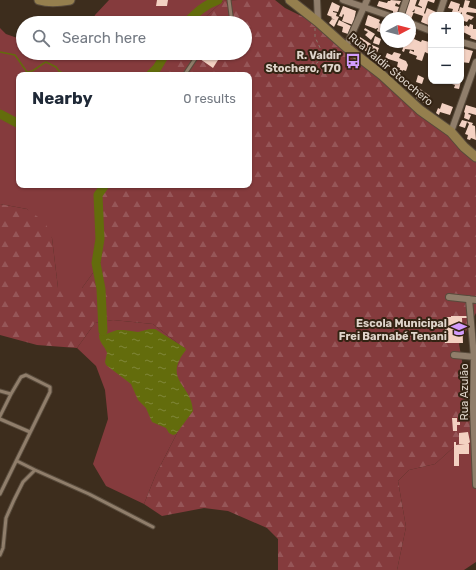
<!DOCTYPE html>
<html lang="en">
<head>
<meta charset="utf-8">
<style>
  :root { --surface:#fff; --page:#f2f2f3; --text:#1f2937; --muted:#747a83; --line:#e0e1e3 }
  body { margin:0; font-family:Rubik,sans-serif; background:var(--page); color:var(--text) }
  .controls { position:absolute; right:12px; top:12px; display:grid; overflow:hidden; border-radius:8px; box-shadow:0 1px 3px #0004 }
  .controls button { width:36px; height:36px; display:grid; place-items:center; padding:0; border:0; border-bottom:1px solid var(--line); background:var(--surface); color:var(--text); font:20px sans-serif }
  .compass { position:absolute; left:380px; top:12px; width:36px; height:36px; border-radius:50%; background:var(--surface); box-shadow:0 1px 3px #0004; rotate:83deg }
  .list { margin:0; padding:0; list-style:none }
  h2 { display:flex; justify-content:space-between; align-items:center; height:52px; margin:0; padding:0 16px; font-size:17px }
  h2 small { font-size:13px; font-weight:400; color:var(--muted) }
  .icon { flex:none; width:22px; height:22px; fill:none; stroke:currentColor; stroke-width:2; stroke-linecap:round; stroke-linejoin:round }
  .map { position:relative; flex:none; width:476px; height:570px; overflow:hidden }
  .search { position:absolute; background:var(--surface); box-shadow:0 1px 3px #0004; left:16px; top:16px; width:236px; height:44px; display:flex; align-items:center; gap:10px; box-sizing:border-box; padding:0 14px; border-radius:22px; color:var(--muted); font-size:15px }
  .panel { position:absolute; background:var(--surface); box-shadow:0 1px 3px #0004; left:16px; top:72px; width:236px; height:116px; border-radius:8px }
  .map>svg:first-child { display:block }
  .green { fill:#853b3d }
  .forest { fill:url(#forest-firs) }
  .water { fill:url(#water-ripples) }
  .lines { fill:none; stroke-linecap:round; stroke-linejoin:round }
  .stream { stroke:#636c0c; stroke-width:1.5 }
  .river { stroke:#636c0c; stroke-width:9 }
  .building { fill:#f3d1c2 }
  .lane-casing { stroke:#584b3c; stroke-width:5 }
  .street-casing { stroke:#584b3c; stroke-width:8 }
  .secondary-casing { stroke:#584b3c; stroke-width:11 }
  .path { stroke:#86796c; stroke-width:1; stroke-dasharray:3 3; stroke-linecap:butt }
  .lane { stroke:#907e6b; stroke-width:3 }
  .street { stroke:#907e6b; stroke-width:6 }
  .secondary { stroke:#957f4e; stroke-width:9 }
  .labels { text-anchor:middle; stroke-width:4; stroke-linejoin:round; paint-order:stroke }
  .poi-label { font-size:11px; font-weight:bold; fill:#dfd5cb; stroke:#332313; text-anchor:end }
  .street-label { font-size:11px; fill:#dfd5cb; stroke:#332313 }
</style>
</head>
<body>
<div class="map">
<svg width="476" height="570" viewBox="0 0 476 570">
  <defs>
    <pattern id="forest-firs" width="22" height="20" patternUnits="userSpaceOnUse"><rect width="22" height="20" fill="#853b3d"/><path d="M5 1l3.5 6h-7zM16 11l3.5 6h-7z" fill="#965658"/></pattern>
    <pattern id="water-ripples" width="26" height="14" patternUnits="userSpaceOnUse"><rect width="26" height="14" fill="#636c0c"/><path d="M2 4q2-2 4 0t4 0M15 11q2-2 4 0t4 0" fill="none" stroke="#808739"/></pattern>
  </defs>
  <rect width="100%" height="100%" fill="#3d2d1d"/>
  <path class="green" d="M109,0h129l-15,1 -24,22h-107l3,-8z
    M0,28l6,6 17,6v13h143l-3,3 -4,19h-140v110h92l-11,10 1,67 -19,26h-24l-6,-50 -25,-29 -27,-5z
    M113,320l40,4 27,21 10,63 -34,66 -12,30 -38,-18 -13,-22 15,-45 -3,-29 -9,-24 -19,-18 18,-25z
    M474,429l2,2v131l-12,8h-67l9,-43 -8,-46 11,-11 26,-6z"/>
  <path class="forest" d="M238,0h37l10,8 55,27 26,21 110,104v153l-17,31 15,85 -39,35 -26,6 -11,11 8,46 -9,43h-119v-31l-11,-11 -39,-17 -24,-3 -42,8 -18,-12 12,-30 34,-66 -13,-28 3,-35 -27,-21 -40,-4 -18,3 -18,25 -40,-3 -37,-10v-131l27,5 18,13 7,16 6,50h24l19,-26 -1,-67 11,-10h138v-110h-90l4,-19 3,-3h79v-30h-46l24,-22z"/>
  <path class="water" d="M150,329h5l30,19 1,2c-24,30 6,34 7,61l-17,23 -3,1 -4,-2 -3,-5 -14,-6 -6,-14 -8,-8 -7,-16 -25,-19 -1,-3 2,-9c-2,-7 -8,-10 -8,-18l4,-4 3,3 11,-4h7l14,2z"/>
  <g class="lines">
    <path class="stream" d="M0,52l15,3 12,17c8,0 12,-7 19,-10l10,5 3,4 7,4"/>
    <path class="river" d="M186,23c10,-10 18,-18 32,-23
      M150,75l7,-7 9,-15
      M0,114l19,10
      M103,331l-2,-42 -5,-26 4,-24 -2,-44 7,-10"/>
  </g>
  <path class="building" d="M157,0h11l-1,6h-11z
    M391,0l10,1 -2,4 -3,-2 -1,3 4,1 -2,6h-4v-2l-16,-5 2,-5 8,2 1,-2h2z
    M407,0h10l-2,6 7,2v-1l-4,-2 2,-5h15l-1,3 -6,-2 -4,12 1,1 2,-6 9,4 -1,3h-4v11l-10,-4 2,-6 -9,-3 1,-4 -3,3h2l-3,7 -3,-1 1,-2 -3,-2 -1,3 -2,-1z
    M465,0l5,1 -2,6 8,2v4l-9,-1 -1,2 8,3 -3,3 -2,-1 -2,3 -6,-2 1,-8 -3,3h-8l2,-6 -5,-1 3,-7 9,3 -2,7h1l1,-4 3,1z
    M332,2l8,4 -2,6 -5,-1v1l4,1 -1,3 3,1 -5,10 -5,-4 3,-4 3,1 -4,-2 1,-1 -5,-2z
    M343,6l13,5 -3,14 -11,-4 2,-6 -1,-1 -1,3 -3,-1z
    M368,15l12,5 -1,3 7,3 -2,8 -7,-3 1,-3h-1l-1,1 -11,-4z
    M60,17l1,6h-10v-5z
    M339,20l12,6 -3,8 -6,-2 1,-5 -6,-2z
    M470,24l3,1v4h3v11l-6,-2 1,-2 -10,-5v-6l5,1v-1l3,2z
    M365,28l10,6 -4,6 -6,-5 3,-3 -4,-2z
    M410,31l6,2 -2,6 7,3 1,-2 7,2 1,-2h1v9l-3,-1 2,2 -1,4 -4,-2 -3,9 -6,-2 1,-3 -8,-3 1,-3 4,2v-2l-9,-1 -1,3 -2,-1 3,-9h5z
    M375,36l6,3 -2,6 -6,-2z
    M360,37l11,7 -2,3 2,1 1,-3 7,3 -3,7 -6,-3 -1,1 -13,-8z
    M461,48l12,3 -4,12 -8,-1z
    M394,52l7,2 -2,4 7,3 2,4 -2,6 -3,-1 -2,4 3,2 -2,5 -3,-1v-4h-1l2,-8 -3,-1 1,-5 -13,-4 2,-5 5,2z
    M204,53h4l10,7 -5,8 -13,-9z
    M418,75l6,3 -2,6 -6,-2z
    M450,81h11l-2,8 -5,-1 1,-3 -6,-2z
    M416,86l14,10 -2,3 -2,-1 -2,5 -8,-5v-1l-4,-5z
    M442,103l11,4 -3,8 -10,-3 -1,3 -3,-2 2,-5 2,1z
    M466,105l10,3v7l-7,-2 -1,1 3,1 -2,5 -5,-2 1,-5 -1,-1z
    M462,120l11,3 -1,2 3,1 1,14 -5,-2 -1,2 -3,-1 1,-4 -3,-1 4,-10 -2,-2 -2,6 -6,-2z
    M451,316h16v2h-5l1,25h-18v-26h6z
    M452,418h5v4h3v3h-3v6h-4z
    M468,432l2,10 -2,2h1v10h-10v12h-5v-24h2v3l9,-1h-6v-11z"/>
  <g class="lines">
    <defs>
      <path id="lane" d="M229,0l3,23
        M185,74l14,-21
        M0,391l11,3
        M0,416l11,-22 10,-17 5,-2 24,12v5l-50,102
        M0,419l30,13
        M17,461l18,9
        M0,555l3,-7 3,-30 8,-18 9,-18 12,-12 54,24 64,33"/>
      <path id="street" d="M317,0l1,22
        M343,0l53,18
        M439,15l5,-15
        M400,18l6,-18
        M410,23l21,8
        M461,42l15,4
        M346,47l21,-47
        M451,132l25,-70
        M449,297l27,3
        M469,299l5,58 -1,50 3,78
        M454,355l22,2"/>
      <path id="secondary" d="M39,0c11,3 20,2 31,0
        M290,0l28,22 28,25 36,28 38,35 31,22 13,15 12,10"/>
    </defs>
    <use href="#lane" class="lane-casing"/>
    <use href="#street" class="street-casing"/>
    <use href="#secondary" class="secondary-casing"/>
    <path class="path" d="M311,67l7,-5 4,-10 -7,-15v-9"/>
    <use href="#lane" class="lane"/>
    <use href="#street" class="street"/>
    <use href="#secondary" class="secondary"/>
  </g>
  <defs>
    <symbol id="bus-bare" viewBox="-9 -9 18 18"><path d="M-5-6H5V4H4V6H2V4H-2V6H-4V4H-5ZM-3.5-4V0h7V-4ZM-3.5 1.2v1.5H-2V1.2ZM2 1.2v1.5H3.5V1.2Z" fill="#d29dfd" stroke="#332313" stroke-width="2.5" paint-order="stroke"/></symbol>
    <symbol id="school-bare" viewBox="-9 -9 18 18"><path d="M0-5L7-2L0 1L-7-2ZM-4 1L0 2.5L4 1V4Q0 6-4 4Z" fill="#d29dfd" stroke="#332313" stroke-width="2.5" paint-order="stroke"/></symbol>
  </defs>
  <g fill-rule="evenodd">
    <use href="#bus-bare" x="342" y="50" width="22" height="22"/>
    <use href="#school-bare" x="448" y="318" width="22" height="22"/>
  </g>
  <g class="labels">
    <g class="poi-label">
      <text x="341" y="59">R. Valdir<tspan x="341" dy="13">Stochero, 170</tspan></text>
      <text x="447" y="327">Escola Municipal<tspan x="447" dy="13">Frei Barnabé Tenani</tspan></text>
    </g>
    <g class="street-label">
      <text transform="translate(391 69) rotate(40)" y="4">Rua Valdir Stocchero</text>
      <text transform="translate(464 392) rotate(-90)" y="4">Rua Azulão</text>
    </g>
  </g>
</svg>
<div class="controls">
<button>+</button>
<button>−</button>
</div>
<svg class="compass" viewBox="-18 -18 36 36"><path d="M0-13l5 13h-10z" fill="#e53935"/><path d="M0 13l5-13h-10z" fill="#747a83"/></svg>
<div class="search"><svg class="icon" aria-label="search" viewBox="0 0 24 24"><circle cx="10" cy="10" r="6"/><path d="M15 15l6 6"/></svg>Search here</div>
<section class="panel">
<h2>Nearby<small>0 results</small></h2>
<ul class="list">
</ul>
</section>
</div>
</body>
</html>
